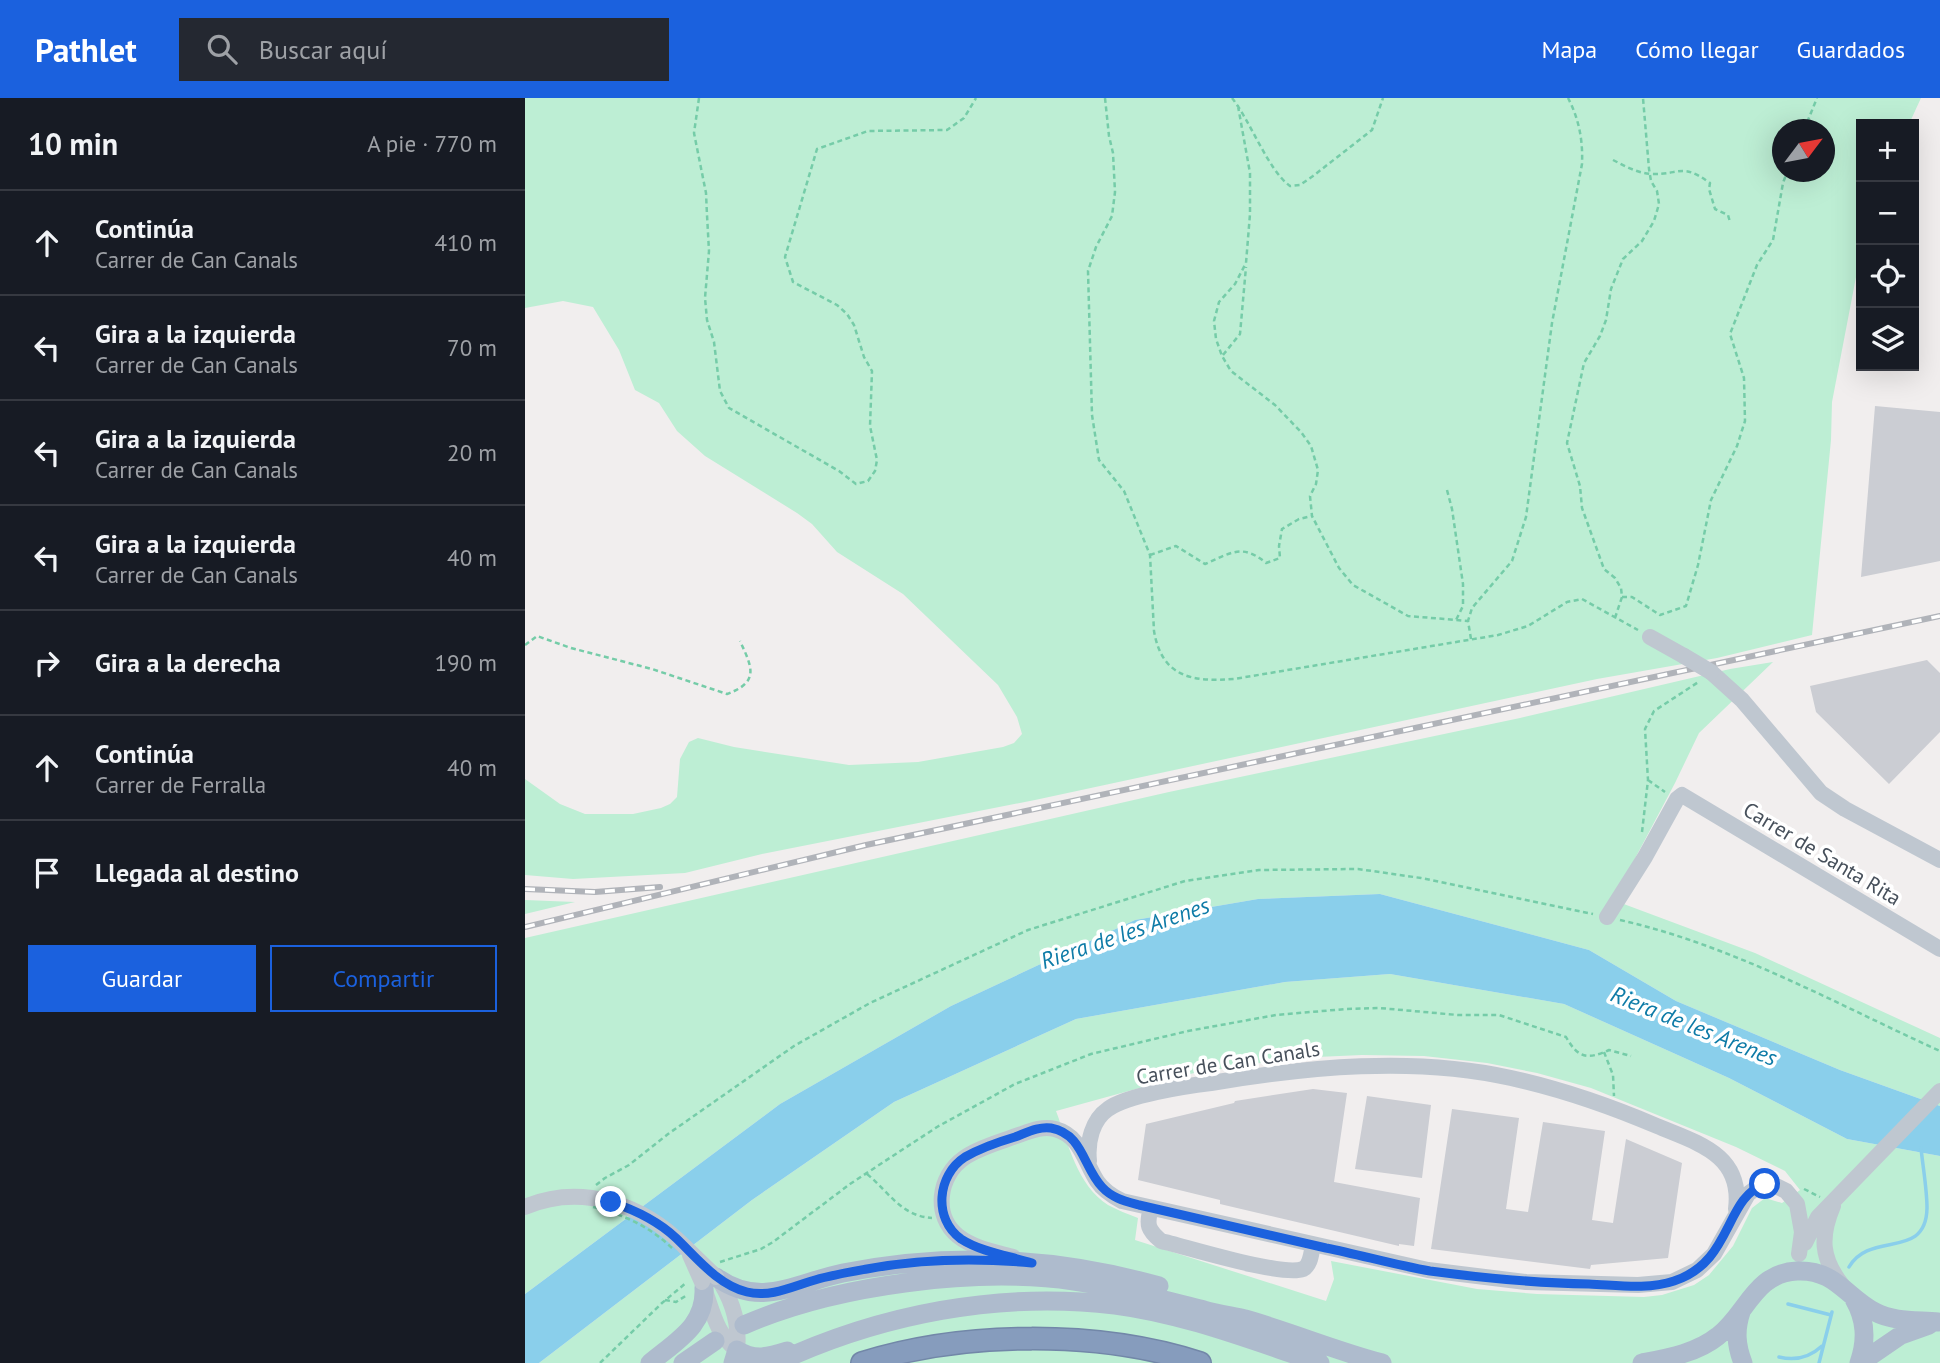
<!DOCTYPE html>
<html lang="es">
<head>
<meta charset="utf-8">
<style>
  :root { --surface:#171b24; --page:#242831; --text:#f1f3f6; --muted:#9ea1a6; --line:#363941; --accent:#1b61de }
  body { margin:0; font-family:"PT Sans",sans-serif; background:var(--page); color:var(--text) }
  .controls { position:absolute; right:21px; top:21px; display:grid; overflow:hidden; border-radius:0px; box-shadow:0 7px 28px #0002 }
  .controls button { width:63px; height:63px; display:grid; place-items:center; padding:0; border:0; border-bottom:2px solid var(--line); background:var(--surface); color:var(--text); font:35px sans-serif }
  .compass { position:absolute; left:1247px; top:21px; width:63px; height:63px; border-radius:50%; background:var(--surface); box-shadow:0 7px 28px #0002; rotate:58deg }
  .stop { position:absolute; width:21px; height:21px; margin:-16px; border:5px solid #1b61de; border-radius:50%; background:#fff }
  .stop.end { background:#1b61de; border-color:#fff; box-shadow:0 2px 7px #0008 }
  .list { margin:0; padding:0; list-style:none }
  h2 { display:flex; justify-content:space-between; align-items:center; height:91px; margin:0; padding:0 28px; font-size:30px }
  h2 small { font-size:23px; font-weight:400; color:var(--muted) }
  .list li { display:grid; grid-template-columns:46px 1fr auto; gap:21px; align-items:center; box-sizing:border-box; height:105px; padding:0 28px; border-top:2px solid var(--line) }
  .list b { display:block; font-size:26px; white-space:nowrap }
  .list p { margin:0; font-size:23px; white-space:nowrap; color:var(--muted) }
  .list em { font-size:23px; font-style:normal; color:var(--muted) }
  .actions { display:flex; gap:14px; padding:21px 28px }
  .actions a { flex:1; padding:16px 0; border:2px solid var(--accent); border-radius:0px; text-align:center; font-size:24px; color:var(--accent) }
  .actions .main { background:var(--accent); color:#fff }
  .icon { flex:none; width:38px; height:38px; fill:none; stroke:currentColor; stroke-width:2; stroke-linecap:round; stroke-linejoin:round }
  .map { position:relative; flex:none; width:1415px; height:1265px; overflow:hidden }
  header { display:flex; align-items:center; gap:42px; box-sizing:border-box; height:98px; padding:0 35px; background:var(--accent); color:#fff }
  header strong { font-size:33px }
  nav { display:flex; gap:38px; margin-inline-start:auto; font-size:24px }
  .search { width:490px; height:63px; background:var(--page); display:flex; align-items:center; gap:18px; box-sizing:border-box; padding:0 24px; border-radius:0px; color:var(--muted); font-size:26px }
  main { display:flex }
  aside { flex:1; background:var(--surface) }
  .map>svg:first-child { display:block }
  .green { fill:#bdeed4; fill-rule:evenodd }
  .water { fill:#8acfeb }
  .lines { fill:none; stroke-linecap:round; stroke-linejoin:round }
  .stream { stroke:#8acfeb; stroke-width:3.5 }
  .building { fill:#cbcdd3 }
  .highway-casing { stroke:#7287a8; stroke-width:24 }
  .path { stroke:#75cca8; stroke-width:2.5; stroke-dasharray:5 3.5; stroke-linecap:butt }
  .minor { stroke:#bfc7d0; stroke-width:16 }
  .major { stroke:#aebbcd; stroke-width:19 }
  .highway { stroke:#869cbd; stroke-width:21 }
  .rail-casing { stroke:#b0b3b9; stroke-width:6 }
  .rail { stroke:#fff; stroke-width:3.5; stroke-dasharray:10; stroke-linecap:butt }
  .path-bridge { stroke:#75cca8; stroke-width:2.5; stroke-dasharray:5 3.5; stroke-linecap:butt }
  .minor-bridge { stroke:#bfc7d0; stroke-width:16 }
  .route { stroke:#1b61de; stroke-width:9 }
  .labels { text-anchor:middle; stroke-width:7; stroke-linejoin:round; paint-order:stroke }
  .street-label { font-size:21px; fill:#47505b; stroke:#fff }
  .water-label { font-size:23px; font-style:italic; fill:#0e7ba7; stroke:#fff }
</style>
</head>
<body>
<header>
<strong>Pathlet</strong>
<div class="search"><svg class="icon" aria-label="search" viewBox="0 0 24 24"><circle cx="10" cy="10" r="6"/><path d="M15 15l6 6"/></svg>Buscar aquí</div>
<nav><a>Mapa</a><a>Cómo llegar</a><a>Guardados</a></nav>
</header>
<main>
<aside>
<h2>10 min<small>A pie · 770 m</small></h2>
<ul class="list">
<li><svg class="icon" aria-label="ahead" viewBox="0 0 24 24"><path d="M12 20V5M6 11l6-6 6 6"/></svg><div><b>Continúa</b><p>Carrer de Can Canals</p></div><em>410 m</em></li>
<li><svg class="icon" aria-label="left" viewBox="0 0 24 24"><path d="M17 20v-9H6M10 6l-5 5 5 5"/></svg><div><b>Gira a la izquierda</b><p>Carrer de Can Canals</p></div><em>70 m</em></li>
<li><svg class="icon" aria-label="left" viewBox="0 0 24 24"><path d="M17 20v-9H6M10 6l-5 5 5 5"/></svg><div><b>Gira a la izquierda</b><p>Carrer de Can Canals</p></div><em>20 m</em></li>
<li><svg class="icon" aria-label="left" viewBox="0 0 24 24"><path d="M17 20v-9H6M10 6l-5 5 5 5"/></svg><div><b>Gira a la izquierda</b><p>Carrer de Can Canals</p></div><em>40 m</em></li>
<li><svg class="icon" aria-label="right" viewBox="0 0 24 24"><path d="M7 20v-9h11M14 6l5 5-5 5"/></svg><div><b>Gira a la derecha</b></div><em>190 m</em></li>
<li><svg class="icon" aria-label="ahead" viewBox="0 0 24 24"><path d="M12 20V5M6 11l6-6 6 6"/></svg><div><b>Continúa</b><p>Carrer de Ferralla</p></div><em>40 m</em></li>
<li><svg class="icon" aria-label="arrive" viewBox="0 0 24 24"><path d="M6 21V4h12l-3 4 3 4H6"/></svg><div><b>Llegada al destino</b></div></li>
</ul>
<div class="actions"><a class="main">Guardar</a><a>Compartir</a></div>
</aside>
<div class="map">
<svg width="1415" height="1265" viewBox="0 0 1415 1265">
  <rect width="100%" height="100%" fill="#f1eeee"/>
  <path class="green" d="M0,0h1396l-12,26h-48v127l-29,151 -1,38 -19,195 -95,23 -120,21 -562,121 -273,54 -77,19 -112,6 -48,-4v-96l35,25 25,10h48l28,-6 9,-4 7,-7 3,-38 9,-17 9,-4 36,9 115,18 69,-3 85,-15 11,-4 8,-9 -5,-17 -19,-32 -95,-91 -66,-42 -25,-28 -15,-11 -92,-57 -28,-25 -18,-28 -24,-13 -16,-40 -26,-43 -30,-6 -38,7zM1258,32h42v42h-42z
    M1248,564l-74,71 -24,50 -62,117 142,53 185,85v68l-100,-36 -164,-69 -87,-51 -209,-56 -122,5 -123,21 -184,86 -171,98 -255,190v-356l644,-146 351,-74 210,-49z
    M0,802l50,2 -50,12z
    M865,876l174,30 165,74 118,61 93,17v207h-1401l213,-163 142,-98 182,-83 209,-37zM837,957l62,1 63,7 50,10 54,15 145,59 49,24 15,19 -18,13 -17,-5 -13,10 -19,38 -24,29 -15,10 -32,10 -18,2 -107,-3 -60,-5 -146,-28 3,18 -8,22 -191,-61 3,-22c-10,-4 -21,-8 -30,-13 -31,-20 -40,-62 -52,-94l138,-38 100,-15z"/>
  <path class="water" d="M855,796l209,56 87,51 164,69 100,36v50l-93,-17 -118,-61 -165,-74 -174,-30 -105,8 -209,37 -182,83 -142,98 -213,163h-14v-69l255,-190 171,-98 184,-86 123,-21z"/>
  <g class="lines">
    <path class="stream" d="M1324,1169c21,-37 77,-6 78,-59 0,-19 -4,-40 -6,-60
      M1263,1206l43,11
      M1254,1259c16,4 30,1 43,-11
      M1294,1265l13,-51"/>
  </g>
  <path class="building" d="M1350,308l65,6v149l-79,16z
    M1402,562l13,13v59l-51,52 -73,-72 -6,-26z
    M788,991l34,4 -13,89 86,16 -6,48 -15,-2v2l-179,-42v-4l-82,-20 8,-56 88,-21 1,-2z
    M842,998l64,9 -9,73 -67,-9z
    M927,1011l67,9 -13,91 22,3 15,-90 62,9 -13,89 21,3 13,-84 56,24 -14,95 -77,7 -1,4 -159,-20z"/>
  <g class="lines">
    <defs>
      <path id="highway" d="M337,1265c102,-32 236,-33 338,0"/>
    </defs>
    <use href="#highway" class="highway-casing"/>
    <path class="path" d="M174,0l-5,35 12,60 1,22 2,36 -4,47 2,22 7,22 6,49 9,17 110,63 17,13 12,-3 7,-10 2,-11 -7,-34 2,-55 -8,-14 -10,-32 -7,-11 -10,-9 -44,-23 -8,-25 32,-108 51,-18 79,-1 17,-12 12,-20
      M580,0l4,38 4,17 2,39 -3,24 -16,31 -8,24 4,144 7,45 25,31 26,64 4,76c8,47 39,51 80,48l264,-44 30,-9 39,-24 15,-3 56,31
      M707,0c19,24 36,72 58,88l10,-1 13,-9 59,-46 11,-32
      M713,8l12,67v41l-4,49 -11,21 -16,18 -5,19 2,18 6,17 9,15 44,34 26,27 10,14 7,24 -2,14 -6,12 2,20 27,52 14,17 55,31 60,5
      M1279,32l13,-32
      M1088,62c12,6 24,13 38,14 30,1 30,-12 59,9l-1,6 6,20 13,6 2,7
      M698,257l17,-21 6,-67
      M922,392l5,19 11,75v22l-7,14
      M625,457l26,-9 29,18c26,-11 37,-21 61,-1l14,-5 -1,-12 3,-17 17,-10 13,-3
      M1097,499h10l28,18 26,-9 12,-41 13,-65 26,-54 8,-25 -1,-43 -14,-44 27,-69 16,-25 10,-57 4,-11
      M1090,520l7,-21 -1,-9 -6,-10 -11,-9 -22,-61 -2,-22 -13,-43 17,-80 16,-27 6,-16 5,-31 12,-30 19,-18 12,-20 5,-17 -2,-13 -6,-10 -2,-12 -6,-71
      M946,541l-3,-18 4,-13 40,-47 14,-44 26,-194 30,-159c1,-24 -3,-45 -14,-66
      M0,547l12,-9 34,12 81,21 75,25c33,-12 25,-27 13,-53
      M1123,682l17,12
      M1117,734l6,-52 -3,-51 9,-18 46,-30
      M1095,822c114,26 214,83 320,131
      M1079,954l9,23 1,21
      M342,1076c22,18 34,42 65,44
      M71,1087l9,-7 24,-13 39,-31 126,-88 76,-43 158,-73 157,-49 74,-11 99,-1 63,9 172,36
      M1279,1091l16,8
      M195,1164l41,-13 12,-7 77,-58 87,-57 78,-43 76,-30 97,-23 88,-16 70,-6 33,-1 79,7h41l67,22c12,21 21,23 43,13l22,6
      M140,1202l11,2 11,-7
      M75,1265l62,-60 25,-21"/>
    <path class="minor" d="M1125,539l34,19
      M1186,574l31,28 79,93 24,16 95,51
      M1082,819l38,-60 32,-58 5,-4 258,154
      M564,1063c-2,-19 3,-41 19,-52 19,-14 78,-23 103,-26 96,-16 203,-27 300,-5 50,11 99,28 146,48 40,17 86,28 79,83
      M1308,1108c-13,31 -12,52 9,79
      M0,1109c56,-24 118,-3 160,40
      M626,1110c-5,17 -3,22 10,33 26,6 121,36 142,28 8,-4 8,-16 10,-24
      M1280,1145l13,-26 122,-126
      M488,1159c-18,-5 -40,-9 -55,-21 -25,-20 -20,-60 6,-78 14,-10 33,-15 49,-21 13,-4 28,-12 42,-8 26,7 29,32 42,52 6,9 15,15 25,20l306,69 98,12 112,3 34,-3 25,-12 17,-16 34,-60 11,-8 13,-2 14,7 11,13 5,28 -3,22
      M192,1179c15,22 23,46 20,73
      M180,1193c8,22 12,44 32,59"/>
    <path class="major" d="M191,1179c45,32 79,6 127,-4 105,-21 213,-16 316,13
      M1329,1201c12,21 13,41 5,64
      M1216,1214c-6,18 -5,33 2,51
      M219,1227c91,-40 232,-58 330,-44 43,6 87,18 130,29 13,4 28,6 41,9 46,13 91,32 137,44
      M125,1265c26,-22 56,-37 54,-75
      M158,1265l32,-22
      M208,1265l4,-13c18,11 31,7 50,1
      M251,1265c104,-49 224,-72 339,-58 70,9 138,36 205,58
      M1117,1265c26,-5 55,-10 76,-27 29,-22 36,-63 79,-65 38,-2 49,26 78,41 19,10 42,8 63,10
      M1335,1265l41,-28 28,-10"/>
    <use href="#highway" class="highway"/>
    <defs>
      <path id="rail" d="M0,791l70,3 65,-5
        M0,829l341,-82 1074,-229"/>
    </defs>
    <use href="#rail" class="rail-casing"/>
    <use href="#rail" class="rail"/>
    <path class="path-bridge" d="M68,1109c30,7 57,20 79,41"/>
    <path class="minor-bridge" d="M1159,558l27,16
      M160,1149l31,30
      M165,1157l12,27"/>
  </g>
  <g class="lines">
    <path class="route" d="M86,1104c24,8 47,19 65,36 21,20 42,47 71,54 23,6 47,-6 68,-12 17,-5 35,-8 52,-11 54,-10 111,-11 165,-6 -22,-7 -51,-11 -71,-24 -28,-20 -24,-64 4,-82 16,-9 33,-15 50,-20 11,-4 24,-11 36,-9 32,6 32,39 51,59 10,11 23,14 37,18 63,15 125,29 187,43 35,7 69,17 104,23 53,7 106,12 159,13 27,1 59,6 85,-3 59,-19 50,-83 91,-97"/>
  </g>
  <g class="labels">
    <g class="street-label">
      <text transform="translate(1297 756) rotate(31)" y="7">Carrer de Santa Rita</text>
      <text transform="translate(703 965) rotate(-9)" y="7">Carrer de Can Canals</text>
    </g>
    <g class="water-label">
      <text transform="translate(600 835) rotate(-19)" y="8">Riera de les Arenes</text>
      <text transform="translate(1169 928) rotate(22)" y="8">Riera de les Arenes</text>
    </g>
  </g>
</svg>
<div class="controls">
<button>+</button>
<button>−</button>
<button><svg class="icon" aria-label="locate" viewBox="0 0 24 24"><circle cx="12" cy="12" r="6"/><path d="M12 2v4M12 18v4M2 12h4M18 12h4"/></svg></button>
<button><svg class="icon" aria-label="layers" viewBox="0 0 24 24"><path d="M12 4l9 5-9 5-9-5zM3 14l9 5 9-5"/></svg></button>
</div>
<svg class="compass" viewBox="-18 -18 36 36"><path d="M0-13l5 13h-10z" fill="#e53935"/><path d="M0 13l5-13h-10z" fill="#9ea1a6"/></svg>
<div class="stop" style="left:1240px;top:1086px"></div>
<div class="stop end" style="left:86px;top:1104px"></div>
</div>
</main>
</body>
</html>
